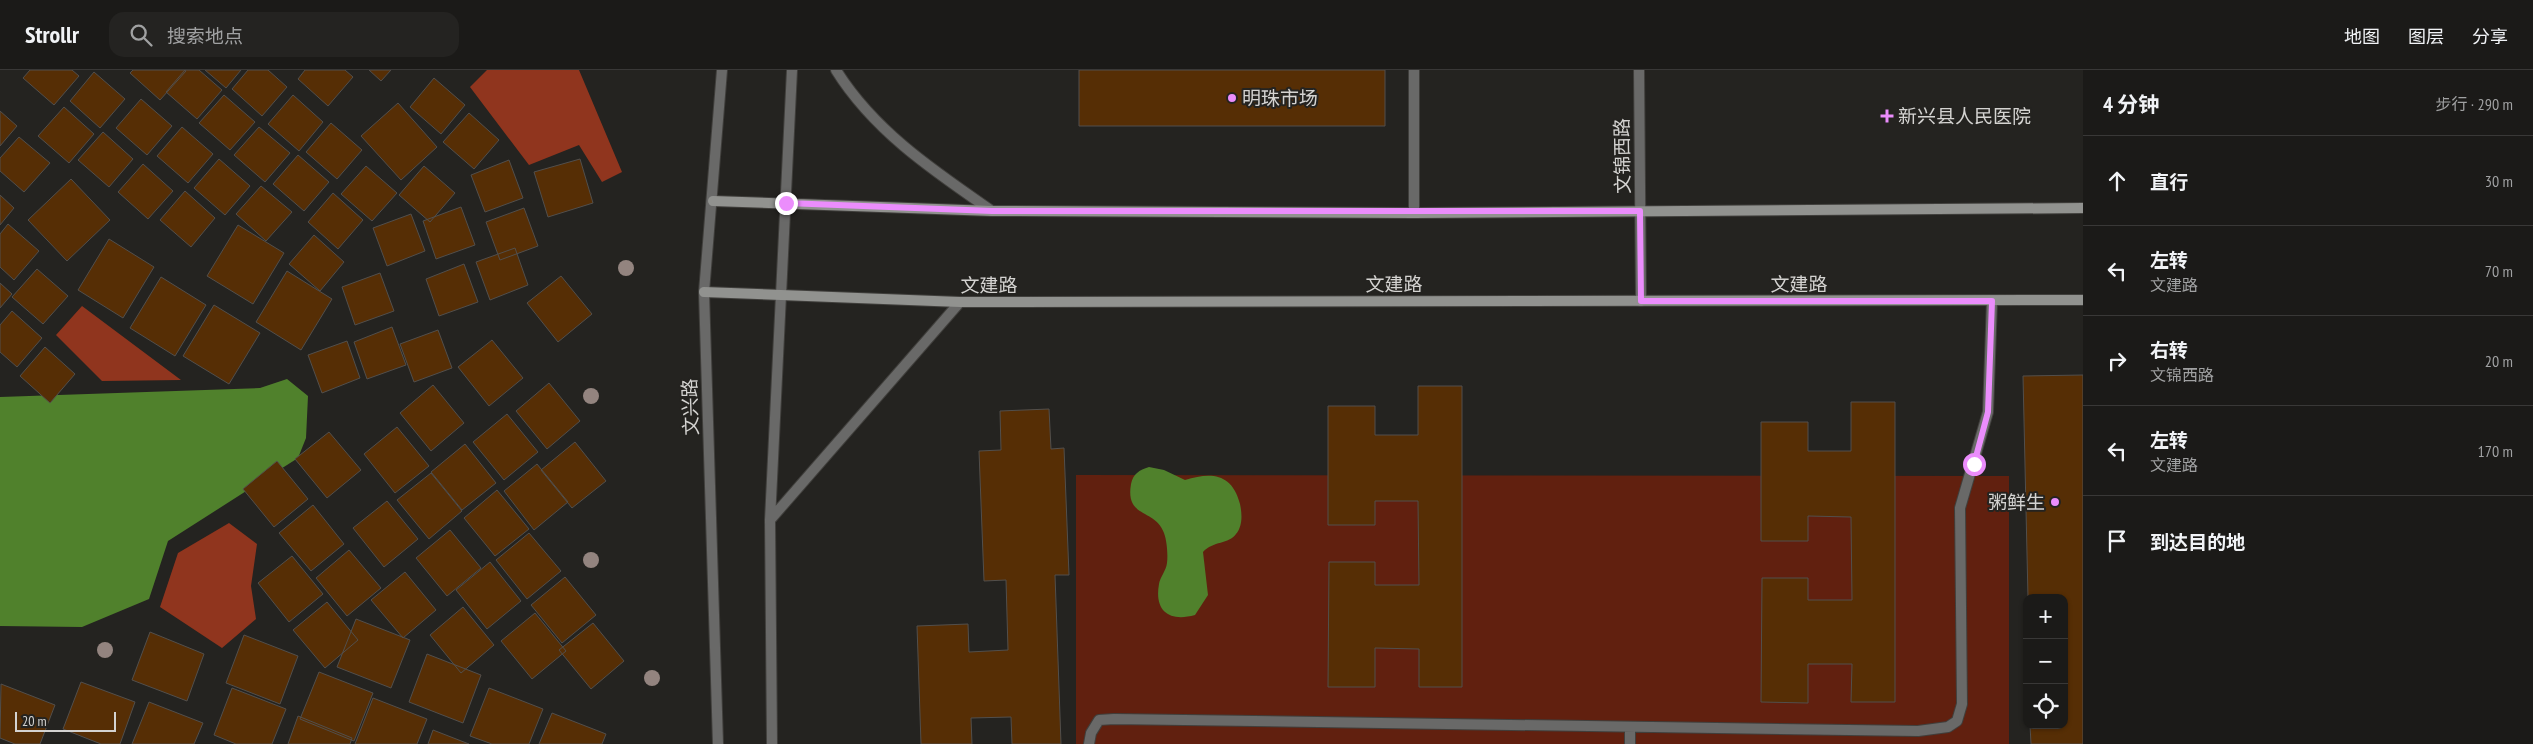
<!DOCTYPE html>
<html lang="zh">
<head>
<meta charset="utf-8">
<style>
  :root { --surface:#1b1a18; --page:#242321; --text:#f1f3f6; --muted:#a0a1a2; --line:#393837 }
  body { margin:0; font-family:"PT Sans Narrow","Noto Sans SC",sans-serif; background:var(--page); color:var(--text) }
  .controls { position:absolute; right:15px; bottom:15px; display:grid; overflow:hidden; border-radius:10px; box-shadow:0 1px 4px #0004 }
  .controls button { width:45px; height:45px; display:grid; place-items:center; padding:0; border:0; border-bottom:1px solid var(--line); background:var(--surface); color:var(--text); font:25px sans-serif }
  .scale { position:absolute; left:15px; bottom:12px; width:101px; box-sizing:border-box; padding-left:5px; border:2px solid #d4d3d1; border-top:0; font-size:14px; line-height:18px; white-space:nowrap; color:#d4d3d1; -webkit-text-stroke:4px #242320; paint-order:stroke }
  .stop { position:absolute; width:15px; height:15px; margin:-11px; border:4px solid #eb8dfc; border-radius:50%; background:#fff }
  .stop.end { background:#eb8dfc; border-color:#fff; box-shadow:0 1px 5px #0008 }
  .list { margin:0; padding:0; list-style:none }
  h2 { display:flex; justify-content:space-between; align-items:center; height:65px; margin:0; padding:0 20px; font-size:21px }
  h2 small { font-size:16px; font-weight:400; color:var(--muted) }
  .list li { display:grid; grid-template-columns:32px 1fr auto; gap:15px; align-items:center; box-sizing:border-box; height:90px; padding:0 20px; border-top:1px solid var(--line) }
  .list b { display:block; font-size:19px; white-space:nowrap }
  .list p { margin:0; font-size:16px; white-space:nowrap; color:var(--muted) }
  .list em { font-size:16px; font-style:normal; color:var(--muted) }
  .icon { flex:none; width:28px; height:28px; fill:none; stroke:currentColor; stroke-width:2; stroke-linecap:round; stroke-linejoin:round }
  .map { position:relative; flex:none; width:2083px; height:674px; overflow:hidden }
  header { display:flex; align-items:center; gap:30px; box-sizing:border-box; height:70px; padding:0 25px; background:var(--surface); border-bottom:1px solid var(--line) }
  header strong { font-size:24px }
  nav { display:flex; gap:28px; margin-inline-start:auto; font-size:18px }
  .search { width:350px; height:45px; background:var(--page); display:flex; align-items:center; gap:12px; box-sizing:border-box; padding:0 18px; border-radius:15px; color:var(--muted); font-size:19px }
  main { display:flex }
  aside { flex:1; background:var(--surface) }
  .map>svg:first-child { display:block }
  .green { fill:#61200f }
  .forest { fill:#90351e }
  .water { fill:#50812c }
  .building { fill:#562e05; stroke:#524f4c }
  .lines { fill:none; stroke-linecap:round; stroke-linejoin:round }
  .service-casing { stroke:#403f3c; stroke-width:12 }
  .minor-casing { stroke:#403f3c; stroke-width:12 }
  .tertiary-casing { stroke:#403f3c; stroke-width:12 }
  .secondary-casing { stroke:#403f3c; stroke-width:12 }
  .service { stroke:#696968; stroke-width:10 }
  .minor { stroke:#696968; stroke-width:10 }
  .tertiary { stroke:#696968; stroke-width:10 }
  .secondary { stroke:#91928f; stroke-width:10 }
  .tree { fill:#93847f }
  .route { stroke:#eb8dfc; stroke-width:6 }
  .poi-dot { fill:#eb8dfc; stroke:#242320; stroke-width:2 }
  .labels { text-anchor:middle; stroke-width:4; stroke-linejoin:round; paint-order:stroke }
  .poi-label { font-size:19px; fill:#d4d3d1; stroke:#242320; text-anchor:start }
  .street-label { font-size:19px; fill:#d4d3d1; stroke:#242320 }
</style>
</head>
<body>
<header>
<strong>Strollr</strong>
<div class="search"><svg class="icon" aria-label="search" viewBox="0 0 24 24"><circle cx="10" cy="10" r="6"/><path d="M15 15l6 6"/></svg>搜索地点</div>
<nav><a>地图</a><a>图层</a><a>分享</a></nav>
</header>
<main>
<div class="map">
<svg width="2083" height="674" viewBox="0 0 2083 674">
  <rect width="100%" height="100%" fill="#242320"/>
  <path class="green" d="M1076,405l933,1v268h-933z"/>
  <path class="forest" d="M487,0h92l43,102 -20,10 -23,-37 -50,20 -59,-78z
    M82,236l99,74 -79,1 -46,-46z
    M229,453l28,21 -6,42 5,33 -34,29 -62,-41 18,-54z"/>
  <path class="water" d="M287,309l21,17 -2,42 -8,20 -130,83 -19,58 -67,28 -82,-1v-229l260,-9z
    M1149,397l15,3 21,10c26,-8 47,-7 55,24 2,9 3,22 -4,30 -7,10 -23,7 -33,18l5,43 -13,20c-25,7 -41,-3 -36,-31 1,-7 7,-13 8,-21 1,-8 0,-22 -3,-30 -9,-25 -39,-14 -33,-49 2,-10 8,-14 18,-17z"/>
  <path class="building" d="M30,0h42l7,6 -25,29 -31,-27z
    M133,0h51l2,1 -26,29 -30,-27z
    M185,0h14l23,20 -25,29 -31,-27z
    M205,0h36l-15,18z
    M248,0h20l19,17 -25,29 -30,-27z
    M305,0h40l8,7 -25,29 -30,-27z
    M369,0h22l-10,11z
    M1079,0h306v56h-306z
    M94,2l31,27 -25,29 -30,-27z
    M434,8l31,27 -24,29 -31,-27z
    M224,25l31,27 -25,28 -31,-27z
    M293,25l30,27 -24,29 -31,-27z
    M141,29l31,27 -25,29 -31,-27z
    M398,33l39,44 -36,33 -40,-44z
    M64,37l30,27 -25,29 -31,-27z
    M0,41l17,15 -17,20z
    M469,43l30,27 -25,29 -31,-27z
    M331,53l31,27 -25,29 -31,-27z
    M182,57l31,27 -25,29 -31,-27z
    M259,57l31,26 -25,29 -31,-27z
    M103,62l30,27 -24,28 -31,-27z
    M19,67l31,26 -26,29 -24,-21v-13z
    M298,85l31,27 -25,29 -31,-27z
    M219,89l31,27 -25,29 -31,-27z
    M580,89l13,44 -45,14 -14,-45z
    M509,90l14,38 -38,14 -14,-37z
    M143,94l30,27 -25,28 -30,-27z
    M366,96l31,27 -25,28 -31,-27z
    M424,96l31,27 -25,29 -31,-27z
    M71,109l39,41 -43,41 -39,-41z
    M261,116l31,26 -26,29 -30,-27z
    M185,121l30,27 -24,29 -31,-27z
    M333,123l30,27 -25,29 -30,-27z
    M0,125l14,13 -14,17z
    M461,137l14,38 -39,14 -13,-38z
    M524,138l14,38 -38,14 -14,-38z
    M411,144l14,37 -38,15 -14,-38z
    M8,154l31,27 -25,29 -14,-13v-33z
    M238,155l46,28 -31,51 -46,-28z
    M314,165l30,27 -24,29 -31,-27z
    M109,169l45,28 -31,51 -45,-28z
    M515,178l13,37 -38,15 -14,-38z
    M464,194l14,38 -39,14 -13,-37z
    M37,199l31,27 -25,28 -31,-27z
    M287,201l45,28 -31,51 -45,-28z
    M380,203l14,38 -39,14 -13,-38z
    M561,206l31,38 -34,28 -31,-39z
    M161,207l45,28 -31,51 -45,-28z
    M0,213l12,11 -12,14z
    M214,235l46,28 -31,51 -46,-28z
    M12,241l30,27 -25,29 -17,-15v-27z
    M392,257l14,38 -39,14 -13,-37z
    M438,260l14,38 -38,14 -14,-38z
    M492,270l31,38 -34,28 -31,-39z
    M347,271l13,37 -38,15 -14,-38z
    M45,277l30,27 -25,29 -30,-27z
    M2083,305v369h-52l-1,-19h34v-127h-36l-5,-222z
    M549,313l31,38 -33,28 -31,-38z
    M433,315l31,38 -33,28 -31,-38z
    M1418,316h44v301h-43v-38l-44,-1v39h-47l1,-125h46v23h44l-1,-84h-43v24h-47v-119h47v29h43z
    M1851,332h44v300h-44l1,-38h-44v39l-47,-1 1,-124h46v22h44l-1,-83 -43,-1v25h-47v-119h47v29h43z
    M1049,339l2,40 13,-1 5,127h-14l6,169h-49l-1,-27 -40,1 1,26h-51l-4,-118 51,-2 1,28 39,-2 -2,-70 -22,1 -5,-130 22,-1 -1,-39z
    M507,344l31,38 -34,28 -31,-38z
    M397,357l32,39 -34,27 -31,-39z
    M329,362l32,38 -34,28 -32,-39z
    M575,372l31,39 -34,27 -31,-38z
    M465,374l31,39 -34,27 -31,-38z
    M277,391l31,38 -34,28 -31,-38z
    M537,394l31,38 -34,28 -30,-39z
    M431,403l31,38 -33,28 -32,-39z
    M497,420l32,39 -34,27 -31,-38z
    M387,431l31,38 -34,28 -31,-39z
    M313,435l31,39 -33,27 -32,-38z
    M450,460l31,38 -34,28 -31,-38z
    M529,463l32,38 -34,28 -31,-39z
    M349,480l32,38 -34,28 -31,-38z
    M292,486l31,38 -34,28 -31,-39z
    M490,492l31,39 -34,28 -31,-39z
    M405,502l31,38 -33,28 -32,-38z
    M565,507l31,38 -34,28 -31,-38z
    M327,532l31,38 -33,28 -32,-38z
    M463,537l31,38 -33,28 -31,-38z
    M535,543l31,38 -34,28 -31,-38z
    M356,549l54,21 -19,48 -54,-21z
    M593,553l31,38 -33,28 -32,-39z
    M150,562l54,22 -17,47 -55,-21z
    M244,565l54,21 -18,48 -54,-21z
    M427,584l54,21 -18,48 -54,-21z
    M319,602l54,21 -19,48 -54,-22z
    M81,612l54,20 -15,42h-19l-38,-15z
    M1,614l54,21 -15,39h-25l-15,-6z
    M232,618l54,21 -14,35h-36l-22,-9z
    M489,618l54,21 -14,35h-37l-22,-8z
    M373,628l54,21 -10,25h-62z
    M149,632l54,21 -9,21h-62z
    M552,643l54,21 -4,10h-63z
    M298,646l54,22 -2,6h-62z
    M433,660l36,14h-41z"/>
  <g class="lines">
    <defs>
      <path id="service" d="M1414,0v143
        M1089,674l2,-11 8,-13 15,-1 804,12 30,-4 9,-6 5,-17 -2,-196 28,-96 4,-111
        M1630,674v-17"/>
      <path id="minor" d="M1639,0l2,231"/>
      <path id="tertiary" d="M836,0c38,61 98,101 156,141
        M770,450l190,-218
        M718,674l-14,-452 18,-222
        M772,674l-2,-224 22,-450"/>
      <path id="secondary" d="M713,131l279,10 422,2 669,-5
        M704,222l256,10 1123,-2"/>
    </defs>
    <use href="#service" class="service-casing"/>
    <use href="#minor" class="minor-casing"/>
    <use href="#tertiary" class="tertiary-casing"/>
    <use href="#secondary" class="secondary-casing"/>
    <use href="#service" class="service"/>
    <use href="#minor" class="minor"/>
    <use href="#tertiary" class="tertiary"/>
    <use href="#secondary" class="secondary"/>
  </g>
  <g class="tree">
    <circle cx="626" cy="198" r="8"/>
    <circle cx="591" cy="326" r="8"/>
    <circle cx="591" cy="490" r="8"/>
    <circle cx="105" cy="580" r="8"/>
    <circle cx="652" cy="608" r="8"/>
  </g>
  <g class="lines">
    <path class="route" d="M786,133l206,8h648l1,90h351l-4,111 -14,52"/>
  </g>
  <g class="poi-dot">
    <circle cx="1232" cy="28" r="5"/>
    <path d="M1884.5 38.5h5v5h5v5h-5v5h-5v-5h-5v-5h5z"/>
    <circle cx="2055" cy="432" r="5"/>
  </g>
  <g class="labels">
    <g class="poi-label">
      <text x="1242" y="35">明珠市场</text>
      <text x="1898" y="53">新兴县人民医院</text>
      <text x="2045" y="439" text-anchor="end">粥鲜生</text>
    </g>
    <g class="street-label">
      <text transform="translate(1622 86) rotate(-91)" y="7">文锦西路</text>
      <text x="1394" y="221">文建路</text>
      <text x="1799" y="221">文建路</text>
      <text x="989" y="222">文建路</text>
      <text transform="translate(690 337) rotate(-92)" y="7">文兴路</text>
    </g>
  </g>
</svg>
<div class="controls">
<button>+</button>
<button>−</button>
<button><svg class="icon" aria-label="locate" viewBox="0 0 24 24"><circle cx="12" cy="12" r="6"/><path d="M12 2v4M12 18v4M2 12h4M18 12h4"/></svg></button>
</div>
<div class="scale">20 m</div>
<div class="stop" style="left:1974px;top:394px"></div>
<div class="stop end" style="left:786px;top:133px"></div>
</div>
<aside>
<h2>4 分钟<small>步行 · 290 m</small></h2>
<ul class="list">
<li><svg class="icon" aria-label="ahead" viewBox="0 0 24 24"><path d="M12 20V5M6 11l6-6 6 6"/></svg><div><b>直行</b></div><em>30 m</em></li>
<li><svg class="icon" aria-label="left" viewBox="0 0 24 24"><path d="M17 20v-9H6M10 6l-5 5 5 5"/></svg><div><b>左转</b><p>文建路</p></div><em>70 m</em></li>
<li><svg class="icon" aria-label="right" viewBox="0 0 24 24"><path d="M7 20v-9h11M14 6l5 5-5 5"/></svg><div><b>右转</b><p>文锦西路</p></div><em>20 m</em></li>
<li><svg class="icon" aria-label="left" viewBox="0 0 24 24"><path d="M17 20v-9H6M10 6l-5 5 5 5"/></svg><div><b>左转</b><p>文建路</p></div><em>170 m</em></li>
<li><svg class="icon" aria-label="arrive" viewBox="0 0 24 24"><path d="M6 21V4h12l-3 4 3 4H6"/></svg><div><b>到达目的地</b></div></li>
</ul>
</aside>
</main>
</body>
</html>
